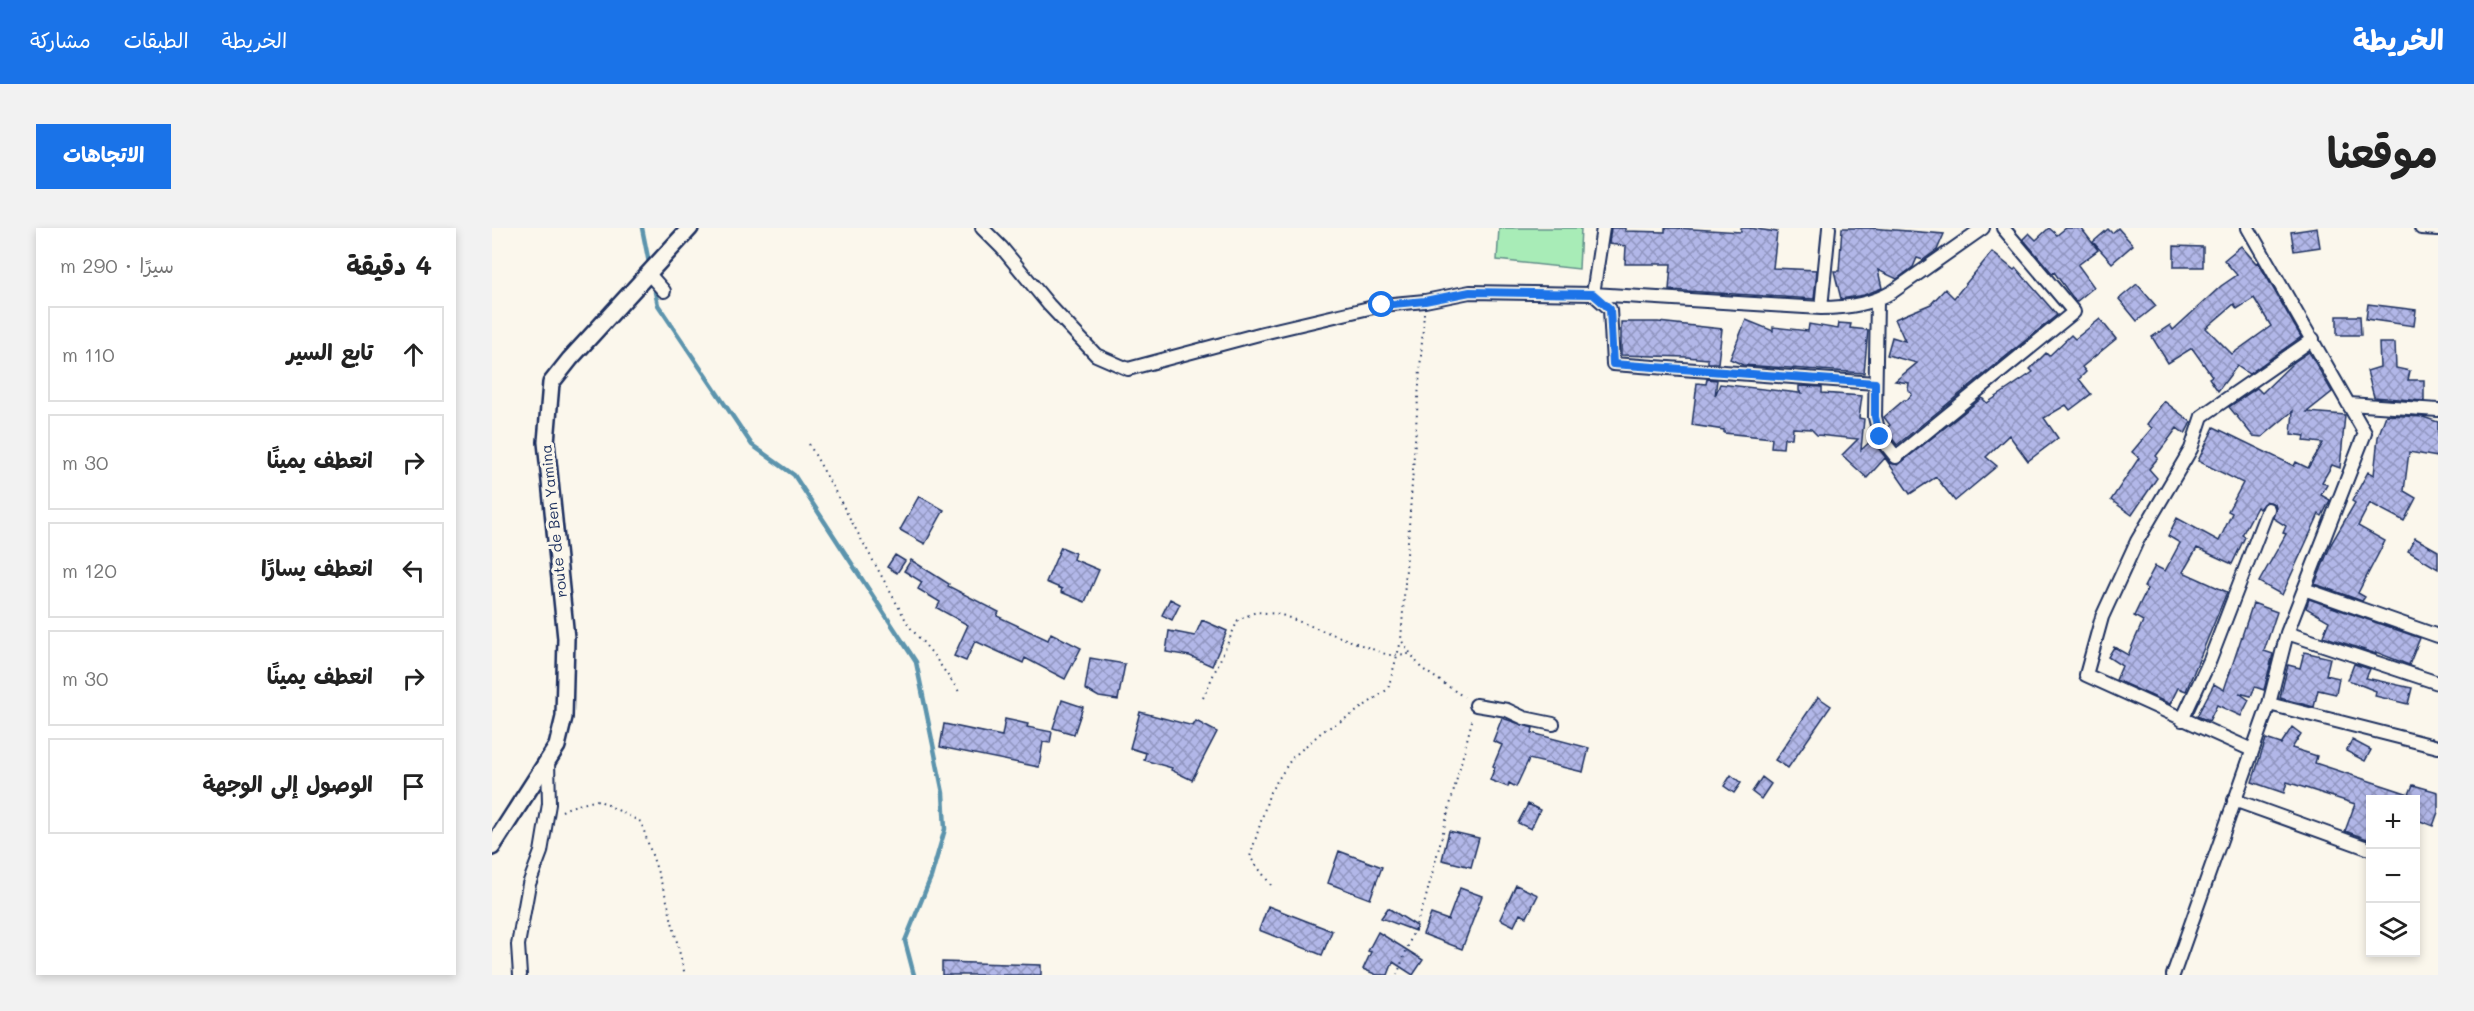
<!DOCTYPE html>
<html lang="ar">
<head>
<meta charset="utf-8">
<style>
  :root { --surface:#fff; --page:#f2f2f2; --text:#222; --muted:#767676; --line:#e0e0e0; --accent:#1a73e8 }
  body { margin:0; font-family:Mali,"Playpen Sans Arabic",sans-serif; background:var(--page); color:var(--text); direction:rtl }
  .controls { position:absolute; right:18px; bottom:18px; display:grid; overflow:hidden; border-radius:0px; box-shadow:0 3px 9px #0003 }
  .controls button { width:54px; height:54px; display:grid; place-items:center; padding:0; border:0; border-bottom:2px solid var(--line); background:var(--surface); color:var(--text); font:30px sans-serif }
  .stop { position:absolute; width:18px; height:18px; margin:-14px; border:4px solid #1a73e8; border-radius:50%; background:#fff }
  .stop.end { background:#1a73e8; border-color:#fff; box-shadow:0 2px 6px #0008 }
  .list { margin:0; padding:0; list-style:none }
  h2 { display:flex; justify-content:space-between; align-items:center; height:78px; margin:0; padding:0 24px; font-size:26px }
  h2 small { font-size:20px; font-weight:400; color:var(--muted) }
  .list li { display:grid; grid-template-columns:39px 1fr auto; gap:18px; align-items:center; box-sizing:border-box; height:96px; margin:0 12px 12px; padding:0 12px; border:2px solid var(--line); border-radius:0px }
  .list b { display:block; font-size:22px; white-space:nowrap }
  .list em { font-size:20px; font-style:normal; color:var(--muted) }
  .icon { flex:none; width:33px; height:33px; fill:none; stroke:currentColor; stroke-width:2; stroke-linecap:round; stroke-linejoin:round }
  .map { position:relative; flex:none; width:1946px; height:747px; overflow:hidden; direction:ltr; border-radius:0px }
  header { display:flex; align-items:center; gap:36px; box-sizing:border-box; height:84px; padding:0 30px; background:var(--accent); color:#fff }
  header strong { font-size:28px }
  nav { display:flex; gap:33px; margin-inline-start:auto; font-size:21px }
  .intro { display:flex; align-items:center; justify-content:space-between; box-sizing:border-box; height:144px; padding:0 36px }
  h1 { margin:0; font-size:42px }
  .button { padding:15px 27px; border-radius:0px; background:var(--accent); color:#fff; font-size:21px; font-weight:700 }
  main { display:flex; gap:36px; padding:0 36px }
  aside { flex:1; background:var(--surface); border-radius:0px; box-shadow:0 3px 9px #0003 }
  .map>svg:first-child { display:block }
  .green { fill:#a8ecb7; stroke:#628e8a; stroke-width:1.5 }
  .lines { fill:none; stroke-linecap:round; stroke-linejoin:round }
  .stream { stroke:#5c94ad; stroke-width:4.5 }
  .building { fill:url(#building-cross-hatch); stroke:#1b2f5e; stroke-width:1.5; fill-rule:evenodd }
  .minor-casing { stroke:#1b2f5e; stroke-width:16 }
  .tertiary-casing { stroke:#1b2f5e; stroke-width:20 }
  .path { stroke:#1b2f5e; stroke-width:2; stroke-dasharray:1.5 4.5; stroke-linecap:butt }
  .minor { stroke:#fbf7ec; stroke-width:12 }
  .tertiary { stroke:#fbf7ec; stroke-width:15 }
  .route { stroke:#1a73e8; stroke-width:8 }
  .labels { text-anchor:middle; stroke-width:6; stroke-linejoin:round; paint-order:stroke }
  .street-label { font-size:15px; fill:#1b2f5e; stroke:#fbf7ec }
</style>
</head>
<body>
<header>
<strong>الخريطة</strong>
<nav><a>الخريطة</a><a>الطبقات</a><a>مشاركة</a></nav>
</header>
<div class="intro"><h1>موقعنا</h1><a class="button">الاتجاهات</a></div>
<main>
<div class="map">
<svg width="1946" height="747" viewBox="0 0 1946 747">
  <defs>
    <pattern id="building-cross-hatch" width="8" height="8" patternUnits="userSpaceOnUse" patternTransform="scale(1.5)"><rect width="8" height="8" fill="#b2b7e8"/><path d="M0 0l8 8M0 8l8-8" fill="none" stroke="#9095bf"/></pattern>
  </defs>
  <rect width="100%" height="100%" fill="#fbf7ec"/>
  <filter id="ink" filterUnits="userSpaceOnUse"><feTurbulence type="fractalNoise" baseFrequency=".0167" numOctaves="2"/><feDisplacementMap in="SourceGraphic" scale="12" xChannelSelector="R" yChannelSelector="G"/><feConvolveMatrix kernelMatrix="1 2 1 2 8 2 1 2 1" color-interpolation-filters="sRGB"/></filter>
  <g filter="url(#ink)">
    <path class="green" d="M1007,0h82l-2,41 -82,-9z"/>
    <g class="lines">
      <path class="stream" d="M150,0l7,35
        M163,64l3,13 94,140 42,30 122,187 27,131 2,36 -14,48 -26,64 9,34"/>
    </g>
    <path class="building" d="M1119,0h14v3l40,1v-4h11l65,4v-4h8l28,4 -4,36 44,2 -3,29 -145,-9 2,-26h-46l1,-18 -17,-2z
      M1350,0h29l73,6 -7,16 -14,10 -6,-2 -4,9 -16,12 -19,-9 4,18 -18,7 -23,4 -7,-28h5z
      M1557,0l8,7 9,-7h15l17,22 -20,15 16,22 -18,15 -22,-30 -2,1 -29,-34 6,-6 7,7z
      M1626,0l15,17 -21,18 -19,-21 15,-13 4,4z
      M1825,0l3,19 -26,4 -3,-19z
      M1682,18l29,1v20h-29z
      M1749,18l15,17 2,-1 43,75 -52,37 -12,-8 -19,25 -9,-13 3,-2 -20,-28 -24,15 -16,-26 18,-12 3,5 48,-44 16,-11 -13,-15zM1762,70l17,28 -39,28 -26,-26 28,-24 3,5z
      M1500,24l22,18 2,-2 41,47 -160,130 -9,-12 -2,-5 4,-3 -6,-8 20,-17h3l5,-6 -4,-4 1,-7 -14,-2 22,-18 -30,-8 5,-18 13,4 -10,-22 36,-15 14,-15 9,9z
      M1645,56l19,22 -19,15 -18,-22z
      M1876,76l48,6 -2,16 -48,-7z
      M1845,88h23l1,19h-24z
      M1608,91l16,20 -34,28 4,5 -7,7 12,15 -21,16 -4,-5 -22,13 14,20 -30,23 -19,-26 -23,22 11,9 -42,35 -19,-24 -26,17 -25,-36 -18,20 -25,-23 16,-16 -41,-4 -6,-6 -18,-1 -1,10h-8l-1,10 -12,-1 1,-9 -48,-5v-3l-32,-5 5,-42 9,1 1,-5 10,1 -2,16 5,-12 79,9h3l-3,-2v-5l23,1v6l40,3 -3,22 5,1 -3,31 11,-10 18,23 8,2 84,-67 5,5 46,-31 -3,-3 16,-16 3,3 22,-21 4,4z
      M1254,92l27,11v-4l35,4 1,-7 29,5 1,-6 12,1 -1,4 18,2 -4,43 -121,-8 -13,-6z
      M1129,94h37l64,7 -4,34h-10v-4l-22,-2 -65,-2z
      M1887,115h16l1,25 14,3 -2,9h16v21l-50,-4 -7,-26 13,-4z
      M1817,124l23,40 -25,20 38,3 -5,53 -8,-3 -10,17 5,3 -6,10 9,5 -8,16 -3,-2 -37,81 -23,-13 27,-48 -3,-1 3,-7 -13,-8 3,-10 -1,-4 -9,-3 -7,8 -2,-2 -15,28 3,2 -13,27 -35,-16 -14,24 44,20 -41,99 -8,-3 -8,16 -54,-24 6,-14 -14,-9 6,-10 14,8 15,-34 -9,-5 13,-27 -3,-2 11,-21 10,5 15,-28 -12,-7 9,-18 42,23 13,-28 -4,-2 15,-28 -45,-22 16,-34 80,39 2,-4 12,6 15,-25 -19,-2 1,-5 -14,-2 2,-23 -31,26 -9,-1 -24,-29 28,-19 5,5 32,-31z
      M1672,173l27,21 -6,12 -8,-6 -21,28 2,2 -9,11 8,9 -25,37 -21,-15 28,-42 -7,-6 20,-24 -5,-4z
      M1894,187l37,2 15,5v35l-29,-5 -5,39 12,7 -12,23 -34,-18 -12,23 27,15 -27,52 7,4 -3,4 -47,-17 16,-40 24,-41 -3,-2 16,-29 6,3 4,-38z
      M427,268l25,14 -19,34 -25,-14z
      M1923,310l23,13v18l-30,-18z
      M569,319l14,6 -2,6 26,11 -14,32 -24,-10 1,-3 -16,-7z
      M403,327l10,6 -8,12 -10,-6z
      M419,332l38,24 -1,2 51,26 -2,4 51,24 3,-7 30,15 -16,31 -40,-21 -2,5 -48,-22 -9,20 -12,-5 14,-31 -31,-17 3,-6 -22,-13 4,-7 -18,-11z
      M678,371l10,5 -8,16 -10,-5z
      M1817,371l111,39 -11,27 -33,-13v2l-53,-18 6,-15 -23,-13z
      M1761,375l24,9 -13,39 9,3 -9,36 -9,-3 -4,9 -12,-3 10,7 -8,16 -24,-11 -8,16 -12,-5 17,-32 10,6z
      M710,392l25,11 -15,35 -22,-10 -24,-4 3,-21 26,5z
      M1812,424l26,6 -4,17 13,3 -3,16 -18,-4 -4,17 -34,-9 8,-33 12,3z
      M598,430l35,6 -7,36 -19,-3 -14,-8z
      M1862,436l16,5 -4,9 46,10 -4,16 -33,-8 1,-5 -28,-11z
      M1326,469l13,9 -43,62 -13,-8z
      M570,472l21,7 -9,27 -21,-6z
      M648,484l53,14 3,-5 21,11 -25,48 -21,-10 1,-2 -28,-8 2,-7 -16,-5z
      M1010,490l31,10 -1,5 57,15 -6,24 -54,-13 -13,28 -7,-4 -1,4 -18,-7 5,-13 -2,-1 9,-21 -9,-4z
      M513,491l23,5 -1,3 25,5 -2,11 -7,-1 -4,25 -99,-20 4,-23 58,12z
      M1800,499l9,7 -9,14 25,8 -2,7 94,31 4,-9 25,7v20l-5,14 -18,-7v-19h-45v40l-25,-9 10,-27 -68,-22 -3,11 -32,-11 14,-43 15,5z
      M1860,512l19,10 -6,11 -19,-10z
      M1239,547l10,8 -7,10 -10,-7z
      M1270,549l9,7 -10,15 -9,-7z
      M1036,576l12,6 -9,19 -13,-6z
      M957,603l30,7 -8,29 -29,-7z
      M847,623l43,16 -12,32 -42,-16z
      M1024,657l22,10 -11,22 -7,-3 -6,12 -14,-7z
      M968,660l22,8 -20,53 -39,-15 8,-20 17,6z
      M776,678l64,25 -10,24 -63,-25z
      M896,680l29,18 -2,5 -34,-13z
      M886,704l45,28 -10,15 -20,-13 -5,13h-11l-14,-6 8,-17 -3,-1z
      M450,734l99,3v10h-99z"/>
    <g class="lines">
      <defs>
        <path id="minor" d="M490,0l20,20 47,57 47,50 32,14 135,-36 119,-28 43,-4 45,-9 123,2 228,14c25,0 49,-3 71,-16l91,-64
          M1111,0l-10,66 17,15 3,55 262,19
          M1929,0l17,1
          M157,46l15,17
          M1385,73l-2,116 5,20 16,20 178,-145 -71,-84
          M1329,80l8,-80
          M1857,176l89,6
          M1812,361l134,47
          M1795,405l151,50
          M1777,476l169,43
          M984,477l31,5 17,8 29,6
          M1690,492l28,-60 58,-151
          M1760,522l-166,-75 16,-58 35,-76 54,-92 11,-33 111,-77
          M1742,572l136,49
          M28,747l-2,-30 11,-61 12,-32 8,-48 -1,-43
          M1681,747l96,-271 18,-71 78,-200 -117,-205"/>
        <path id="tertiary" d="M0,619l65,-101 7,-29 2,-79 -20,-196 5,-59 19,-24 120,-131"/>
      </defs>
      <use href="#minor" class="minor-casing"/>
      <use href="#tertiary" class="tertiary-casing"/>
      <path class="path" d="M932,85l-23,327 20,28 43,29
        M317,216l100,182 23,27 28,40
        M711,470l35,-78 18,-8 23,2 109,41 22,-1
        M70,583l8,-4 28,-7 43,22 25,75 19,78
        M779,657l-21,-28 20,-65 22,-34 31,-27 27,-15 38,-27 13,-48
        M905,747l28,-74 48,-184"/>
      <use href="#minor" class="minor"/>
      <use href="#tertiary" class="tertiary"/>
    </g>
  </g>
  <g class="lines" filter="url(#ink)">
    <path class="route" d="M890,77l43,-4 45,-9 123,2 17,15 3,55 262,19v34l5,20"/>
  </g>
  <g class="labels">
    <g class="street-label">
      <text transform="translate(62 293) rotate(-96)" y="5">route de Ben Yamina</text>
    </g>
  </g>
</svg>
<div class="controls">
<button>+</button>
<button>−</button>
<button><svg class="icon" aria-label="layers" viewBox="0 0 24 24"><path d="M12 4l9 5-9 5-9-5zM3 14l9 5 9-5"/></svg></button>
</div>
<div class="stop" style="left:890px;top:77px"></div>
<div class="stop end" style="left:1388px;top:209px"></div>
</div>
<aside>
<h2>4 دقيقة<small>سيرًا · 290 m</small></h2>
<ul class="list">
<li><svg class="icon" aria-label="ahead" viewBox="0 0 24 24"><path d="M12 20V5M6 11l6-6 6 6"/></svg><div><b>تابع السير</b></div><em>110 m</em></li>
<li><svg class="icon" aria-label="right" viewBox="0 0 24 24"><path d="M7 20v-9h11M14 6l5 5-5 5"/></svg><div><b>انعطف يمينًا</b></div><em>30 m</em></li>
<li><svg class="icon" aria-label="left" viewBox="0 0 24 24"><path d="M17 20v-9H6M10 6l-5 5 5 5"/></svg><div><b>انعطف يسارًا</b></div><em>120 m</em></li>
<li><svg class="icon" aria-label="right" viewBox="0 0 24 24"><path d="M7 20v-9h11M14 6l5 5-5 5"/></svg><div><b>انعطف يمينًا</b></div><em>30 m</em></li>
<li><svg class="icon" aria-label="arrive" viewBox="0 0 24 24"><path d="M6 21V4h12l-3 4 3 4H6"/></svg><div><b>الوصول إلى الوجهة</b></div></li>
</ul>
</aside>
</main>
</body>
</html>
